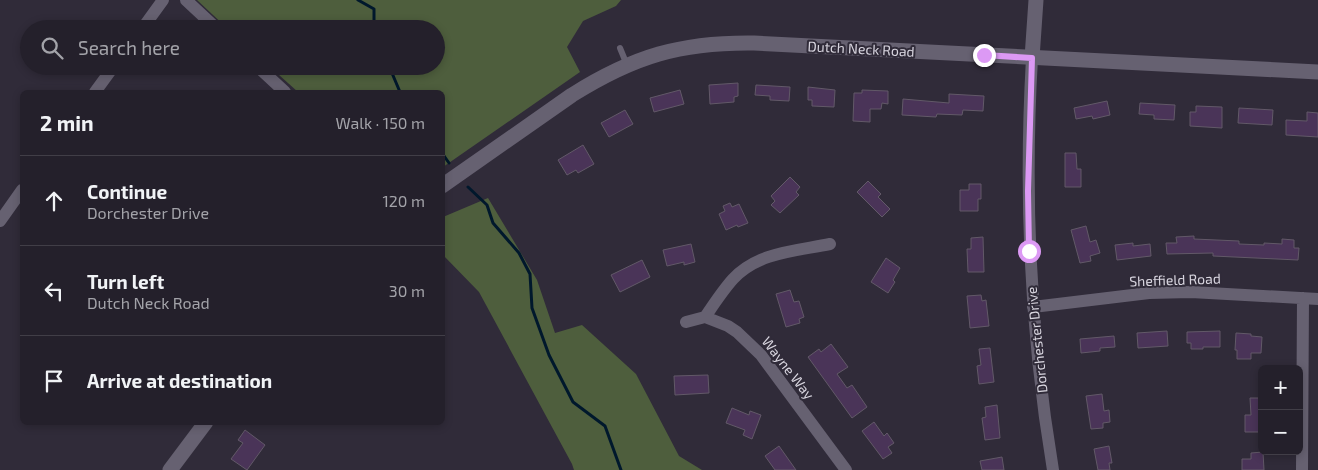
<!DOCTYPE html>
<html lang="en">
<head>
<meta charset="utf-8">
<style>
  :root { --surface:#24202b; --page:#2c2833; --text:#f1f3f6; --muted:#a3a3a9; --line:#413e47 }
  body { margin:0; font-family:"Exo 2",sans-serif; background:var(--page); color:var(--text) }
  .controls { position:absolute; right:15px; bottom:15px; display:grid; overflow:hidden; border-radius:8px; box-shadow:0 2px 8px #0003 }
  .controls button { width:45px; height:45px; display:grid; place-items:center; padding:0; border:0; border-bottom:1px solid var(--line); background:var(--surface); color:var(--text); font:25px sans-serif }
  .stop { position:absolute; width:15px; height:15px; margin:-11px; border:4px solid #dc99f4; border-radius:50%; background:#fff }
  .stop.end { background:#dc99f4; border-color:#fff; box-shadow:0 1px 5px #0008 }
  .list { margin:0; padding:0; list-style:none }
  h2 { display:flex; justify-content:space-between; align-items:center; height:65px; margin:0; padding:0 20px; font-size:21px }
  h2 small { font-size:16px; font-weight:400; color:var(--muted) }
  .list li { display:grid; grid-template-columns:32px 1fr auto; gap:15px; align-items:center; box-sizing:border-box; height:90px; padding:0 20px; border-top:1px solid var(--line) }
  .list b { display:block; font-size:19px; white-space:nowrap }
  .list p { margin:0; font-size:16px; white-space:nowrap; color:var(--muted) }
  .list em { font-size:16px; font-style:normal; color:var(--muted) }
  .icon { flex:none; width:28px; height:28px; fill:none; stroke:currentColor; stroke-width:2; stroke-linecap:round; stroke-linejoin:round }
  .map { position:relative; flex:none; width:1318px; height:470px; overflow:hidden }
  .search { position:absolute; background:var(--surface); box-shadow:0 2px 8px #0003; left:20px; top:20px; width:425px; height:55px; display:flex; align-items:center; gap:12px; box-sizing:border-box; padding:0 18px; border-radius:28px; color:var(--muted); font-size:19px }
  .panel { position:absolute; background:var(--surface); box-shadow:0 2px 8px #0003; left:20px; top:90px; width:425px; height:335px; border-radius:8px }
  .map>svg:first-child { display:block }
  .green { fill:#4e5e3d }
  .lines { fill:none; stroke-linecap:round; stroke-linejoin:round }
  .stream { stroke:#00182c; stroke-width:3 }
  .building { fill:#4a3458; stroke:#625968 }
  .service { stroke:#666171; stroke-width:6 }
  .minor { stroke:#666171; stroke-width:12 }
  .tertiary { stroke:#666171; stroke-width:15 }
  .route { stroke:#dc99f4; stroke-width:6 }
  .labels { text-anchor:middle; stroke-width:4; stroke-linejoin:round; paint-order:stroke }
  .street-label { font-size:14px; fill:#d8d5df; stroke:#302b39 }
</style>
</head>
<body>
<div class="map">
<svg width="1318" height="470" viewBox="0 0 1318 470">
  <rect width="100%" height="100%" fill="#302b39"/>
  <path class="green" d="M197,0h424l-5,6 -33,15 -16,26 13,25 -137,95 -1,-75h-144l-29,-26h167v-37h-208z
    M488,198l49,82 18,53 27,-8 54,49 43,82 23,14h-128l-2,-6 -93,-172 -36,-37v-38z"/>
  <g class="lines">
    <path class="stream" d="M358,0l16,9v13l2,7
      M389,66l11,26
      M442,153l7,10
      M468,187l19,18 6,18 26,30 11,21 2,34 17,47 24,47 32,24 16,44"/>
  </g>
  <path class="building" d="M738,83v13l-4,1v5l-24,2 -1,-19z
    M756,85l34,2 -1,14 -19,-1v-4l-15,-1z
    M808,87l27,3 -1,17 -22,-1v-6h-4z
    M680,90l4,14 -30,8 -4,-14z
    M862,90l26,1v13l-6,-1 -1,6h-11v13l-17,-1 1,-28h8z
    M949,94l35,2 -1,15 -20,-1 -1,5 -25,-1 -1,3 -34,-2 1,-16 46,4z
    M1107,101l3,14 -17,4 -1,-3 -16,3 -2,-11z
    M1140,103l35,2 -1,15 -20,-1v-4l-15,-1z
    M1196,106l26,1v21l-32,-2v-14h6z
    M1239,108l34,2 -1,15 -34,-2z
    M625,110l8,14 -24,13 -8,-14z
    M1307,112l11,1v24l-32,-2v-15l21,1z
    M583,145l11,19 -16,9 -2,-3 -9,5 -9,-15z
    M1065,153h11l1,16h4v18h-16z
    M790,177l10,10 -4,5 3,3 -19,18 -9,-8 4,-4 -4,-5z
    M868,181l13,13 -3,3 12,12 -8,8 -25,-25z
    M969,184h12v15h-3v12h-18v-21h9z
    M730,203l2,4 7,-3 9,19 -10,4 -1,-2 -11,5 -7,-16 6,-3 -2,-5z
    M1086,226l4,16 6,-2 4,13 -10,3 1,5 -11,2 -9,-33z
    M1194,236v3l45,2v3l25,1v-2l18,1v-5l12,1v8h5l-1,12 -85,-4v-3l-46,1 -1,-11h11l-1,-6z
    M983,237l1,35h-16l-1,-23h4v-11z
    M1133,243v3l17,-2 1,12 -34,4 -2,-15z
    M691,244l4,18 -11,3v-3l-17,4 -4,-16z
    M886,258l14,10 -7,12 2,2 -7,11 -17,-11z
    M642,260l8,17 -30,15 -9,-17z
    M790,290l4,12 5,-1 5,16 -5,2 1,4 -14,4 -10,-33z
    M981,295l1,6 4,-1 3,26 -19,2 -3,-32z
    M1167,331l1,15 -30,2 -1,-15z
    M1220,331v16h-17v2h-12v-6h-4v-11z
    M1236,333l15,1v2l11,1 -1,16h-10v6h-14v-9h-2z
    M1114,336l1,11 -15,1v3l-19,2 -1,-14z
    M831,344l17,23 -11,7 10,14 5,-3 15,22 -15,11 -44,-61 11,-8 2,3z
    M990,348l4,34 -15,2 -2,-18 4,-1 -2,-16z
    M708,375l1,18 -34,2 -1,-19z
    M1102,394l2,17 5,-1 1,12 -7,1v5l-12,1 -5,-33z
    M1250,398h12l-2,34h-15v-17h6z
    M997,405l3,33 -15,2 -3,-22 4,-1 -1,-10z
    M732,408l17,7 1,-4 11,4 -9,24 -9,-4 2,-5 -19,-7z
    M874,422l10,14 3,-3 7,10 -6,4 4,6 -9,6 -21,-28z
    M245,430l20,15 -18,25 -16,-11 12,-16 -5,-3z
    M779,446l17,24h-21l-10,-14z
    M1109,446l3,17h-3l1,7h-12l-4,-21z
    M1263,452l1,18h-22v-11h9v-6z
    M1002,457l2,13h-22l-2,-9z"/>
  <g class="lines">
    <path class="service" d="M620,48l7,17"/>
    <path class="minor" d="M186,0l31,29
      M142,29l21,-29
      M1032,58c-8,138 -2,275 21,412
      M257,66l28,26
      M95,92l19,-26
      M0,221l22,-31
      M1033,307l116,-14 42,-1 127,7
      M705,317c9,-13 18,-27 28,-38 25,-27 63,-28 97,-35
      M686,322l19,-5 23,9 9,6 24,23 85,115
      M1302,470l1,-172"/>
    <path class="tertiary" d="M1032,58l4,-58
      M442,186l130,-91c62,-39 109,-53 182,-52l564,29
      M170,470l36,-48"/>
  </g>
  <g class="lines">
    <path class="route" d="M984,55l48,3 -4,133 1,60"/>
  </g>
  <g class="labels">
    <g class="street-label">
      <text transform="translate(861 49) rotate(3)" y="5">Dutch Neck Road</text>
      <text transform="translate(1175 280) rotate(-2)" y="5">Sheffield Road</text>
      <text transform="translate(1037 340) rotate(-96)" y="5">Dorchester Drive</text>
      <text transform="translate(788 368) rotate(52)" y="5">Wayne Way</text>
    </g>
  </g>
</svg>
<div class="controls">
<button>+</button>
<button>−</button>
</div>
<div class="stop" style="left:1029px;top:251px"></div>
<div class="stop end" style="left:984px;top:55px"></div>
<div class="search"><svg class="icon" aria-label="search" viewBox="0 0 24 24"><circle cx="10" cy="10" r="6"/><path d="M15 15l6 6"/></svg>Search here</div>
<section class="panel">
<h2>2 min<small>Walk · 150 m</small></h2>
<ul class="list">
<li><svg class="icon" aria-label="ahead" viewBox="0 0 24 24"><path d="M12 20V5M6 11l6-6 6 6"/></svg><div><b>Continue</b><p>Dorchester Drive</p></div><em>120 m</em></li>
<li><svg class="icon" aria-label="left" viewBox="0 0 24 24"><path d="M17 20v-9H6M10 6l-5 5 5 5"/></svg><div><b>Turn left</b><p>Dutch Neck Road</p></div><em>30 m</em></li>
<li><svg class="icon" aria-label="arrive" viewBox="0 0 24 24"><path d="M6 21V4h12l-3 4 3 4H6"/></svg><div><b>Arrive at destination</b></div></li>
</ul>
</section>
</div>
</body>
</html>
